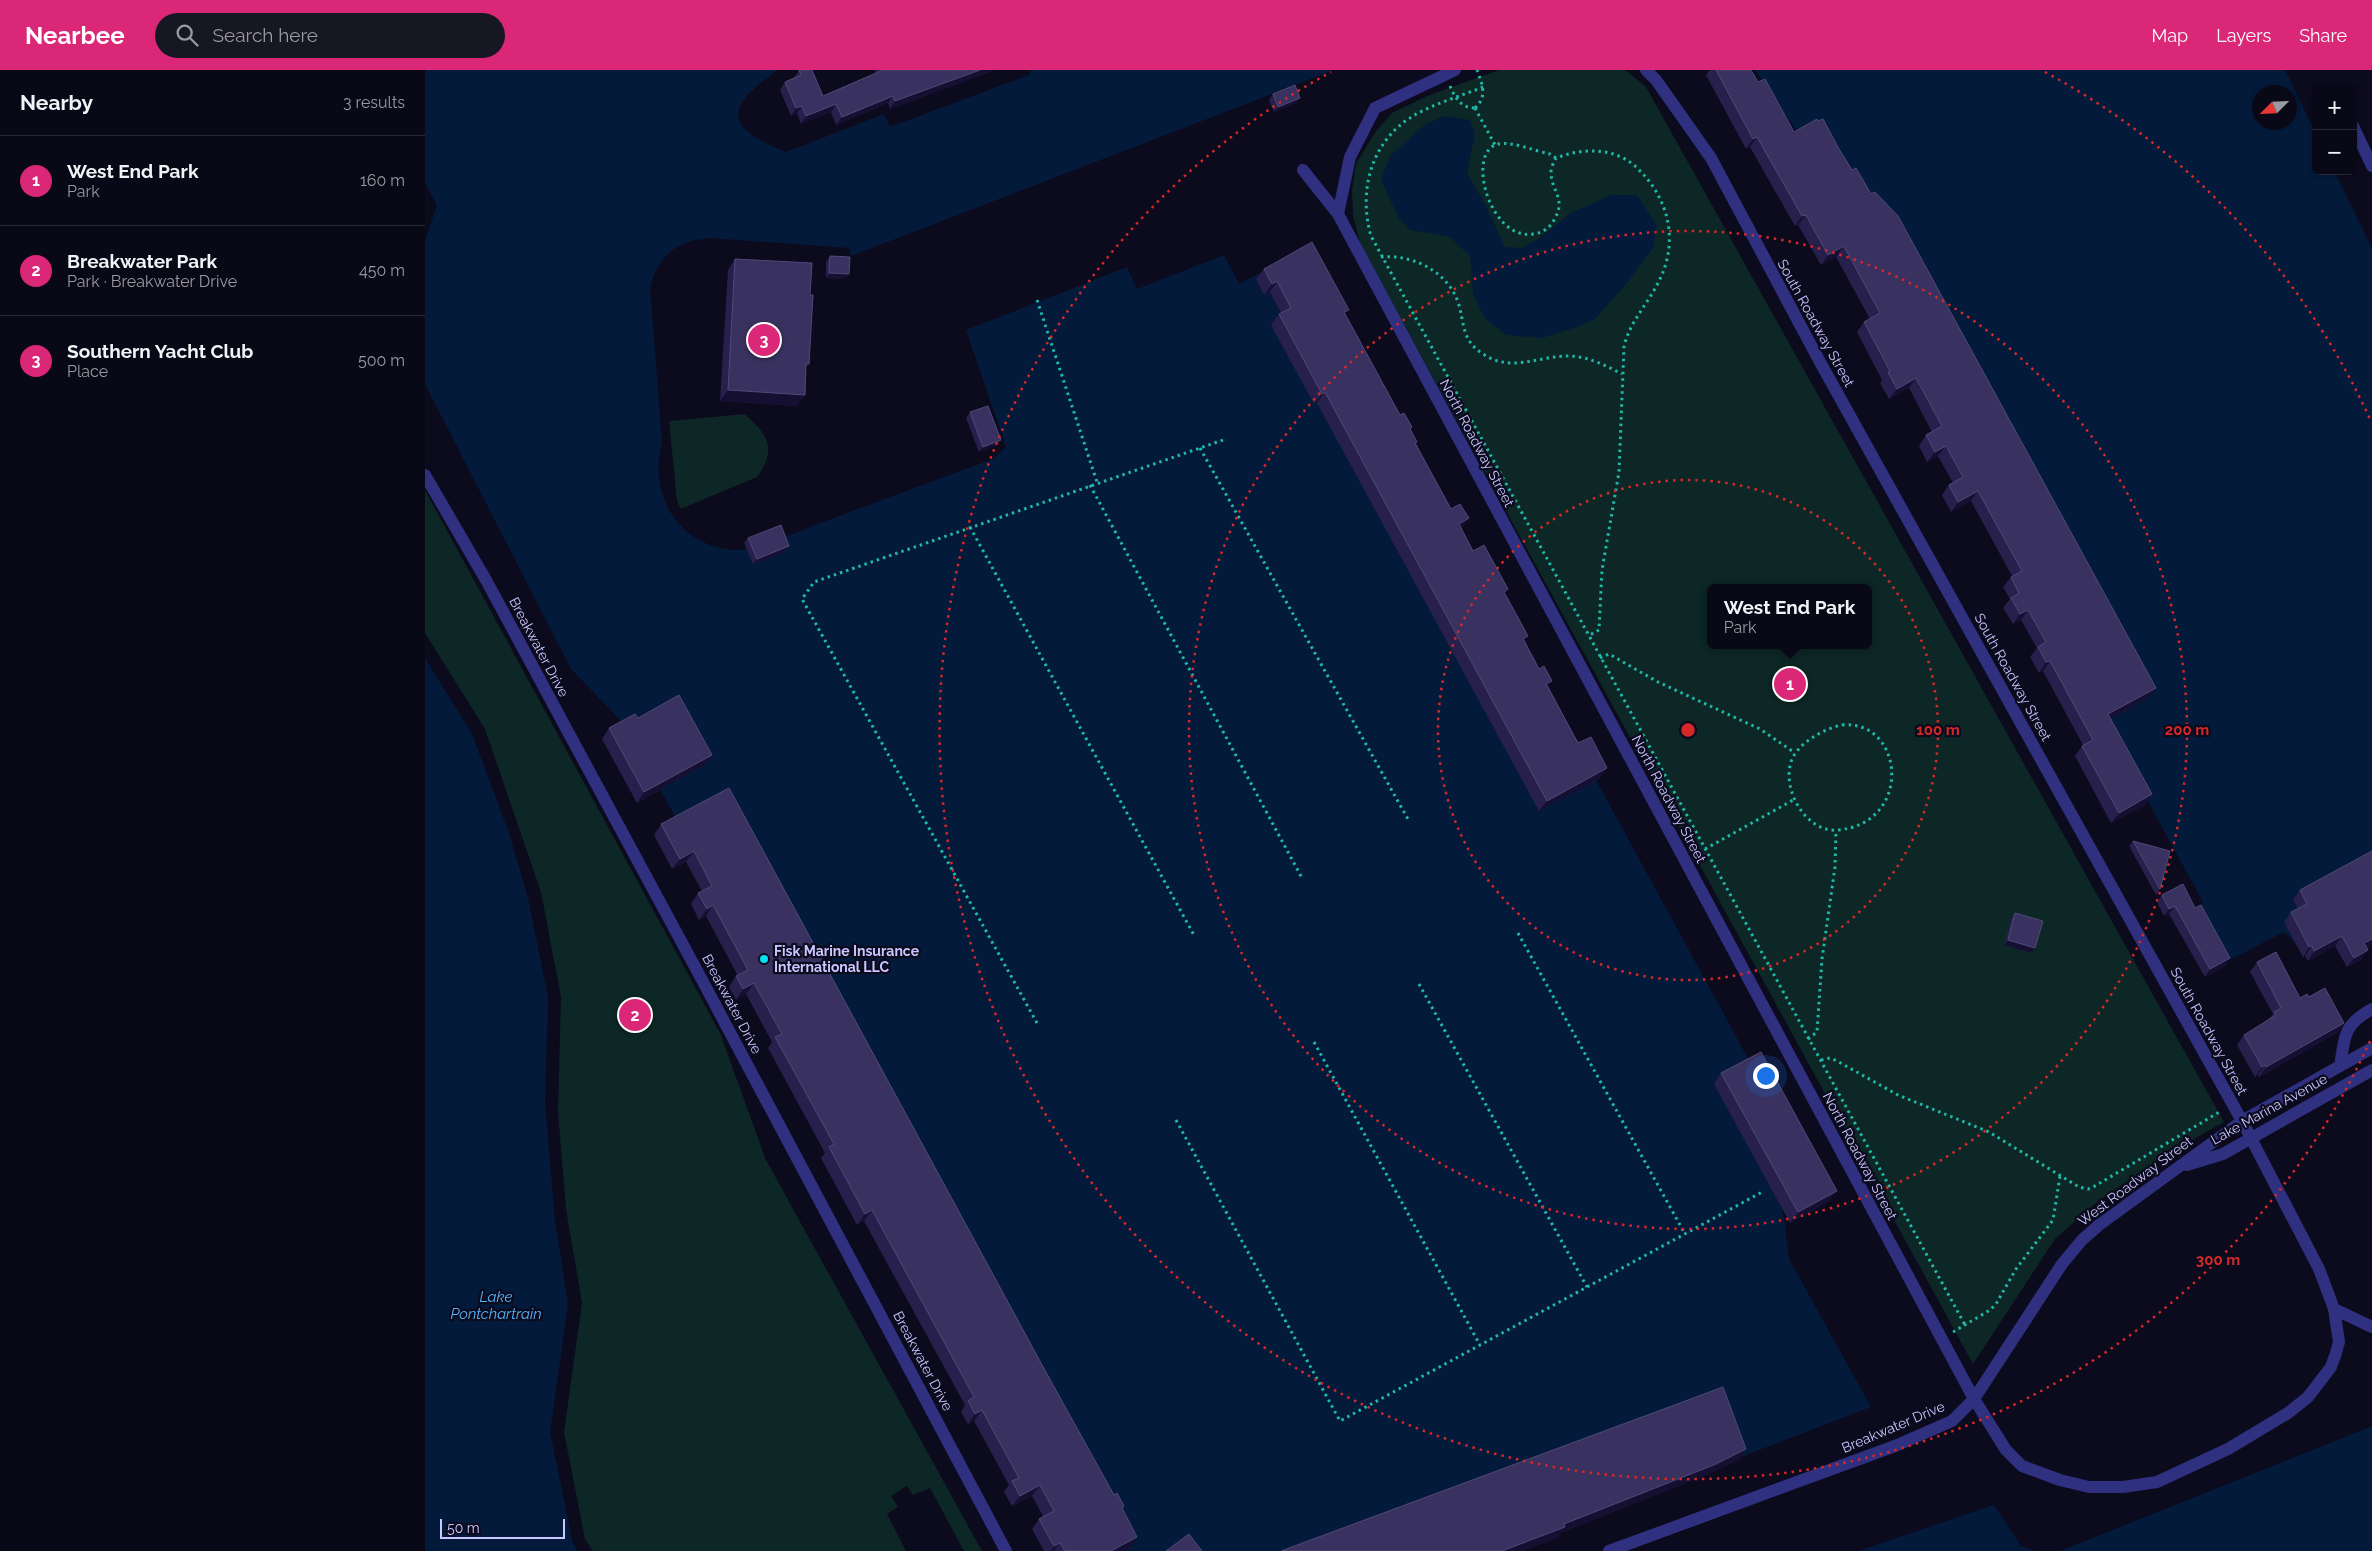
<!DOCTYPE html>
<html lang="en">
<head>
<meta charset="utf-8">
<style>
  :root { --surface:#090816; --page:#171623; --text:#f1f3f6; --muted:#999aa1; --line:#292935; --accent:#db2777 }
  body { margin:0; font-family:Raleway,sans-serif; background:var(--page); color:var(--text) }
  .controls { position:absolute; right:15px; top:15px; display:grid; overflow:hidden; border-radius:8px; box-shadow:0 1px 4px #0004 }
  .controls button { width:45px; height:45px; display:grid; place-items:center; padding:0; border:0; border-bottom:1px solid var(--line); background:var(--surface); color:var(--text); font:25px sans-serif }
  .compass { position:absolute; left:1827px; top:15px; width:45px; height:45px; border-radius:50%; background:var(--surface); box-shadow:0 1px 4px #0004; rotate:246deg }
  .scale { position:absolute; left:15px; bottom:12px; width:125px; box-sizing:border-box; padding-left:5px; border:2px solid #cac6ff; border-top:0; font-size:14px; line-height:18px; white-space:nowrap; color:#cac6ff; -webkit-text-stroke:4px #0c0a1d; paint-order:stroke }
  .you { position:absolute; left:1340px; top:1005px; width:18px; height:18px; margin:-12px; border:4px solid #fff; border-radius:50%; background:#1a73e8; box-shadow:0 0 0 8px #1a73e833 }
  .badge { display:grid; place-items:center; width:32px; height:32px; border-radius:50%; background:var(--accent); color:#fff; font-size:16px; font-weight:700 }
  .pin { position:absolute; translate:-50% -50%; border:2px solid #fff; box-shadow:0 1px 5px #0006 }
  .popup { position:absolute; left:1282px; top:514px; width:165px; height:65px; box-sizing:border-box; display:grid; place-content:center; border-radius:8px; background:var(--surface); filter:drop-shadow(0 1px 4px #0005); font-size:16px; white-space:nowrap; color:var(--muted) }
  .popup b { font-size:19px; color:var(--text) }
  .popup::after { content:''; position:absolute; left:50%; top:100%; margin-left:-10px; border:10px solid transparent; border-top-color:var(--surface) }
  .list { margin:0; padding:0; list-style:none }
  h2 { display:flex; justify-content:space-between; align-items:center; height:65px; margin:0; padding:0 20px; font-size:21px }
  h2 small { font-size:16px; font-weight:400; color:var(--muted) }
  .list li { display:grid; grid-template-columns:32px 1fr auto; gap:15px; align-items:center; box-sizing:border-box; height:90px; padding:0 20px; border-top:1px solid var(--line) }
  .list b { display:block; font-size:19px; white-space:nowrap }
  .list p { margin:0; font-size:16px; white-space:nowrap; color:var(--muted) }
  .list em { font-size:16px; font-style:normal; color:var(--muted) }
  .icon { flex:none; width:28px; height:28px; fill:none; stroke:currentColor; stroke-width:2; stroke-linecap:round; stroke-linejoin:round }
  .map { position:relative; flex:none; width:1947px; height:1481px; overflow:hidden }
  header { display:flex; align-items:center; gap:30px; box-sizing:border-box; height:70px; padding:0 25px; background:var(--accent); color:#fff }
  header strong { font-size:24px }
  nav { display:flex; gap:28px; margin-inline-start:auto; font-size:18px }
  .search { width:350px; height:45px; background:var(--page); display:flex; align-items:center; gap:12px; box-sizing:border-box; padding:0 18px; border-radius:28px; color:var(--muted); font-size:19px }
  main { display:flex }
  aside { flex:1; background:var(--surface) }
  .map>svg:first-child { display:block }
  .green { fill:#0c2725; fill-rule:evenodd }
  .water { fill:#041a3b; fill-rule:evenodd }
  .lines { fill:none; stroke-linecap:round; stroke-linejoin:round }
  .path { stroke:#21b7a9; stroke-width:3; stroke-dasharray:2.5 4; stroke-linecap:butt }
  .minor { stroke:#303081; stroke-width:12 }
  .wall { fill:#27204d }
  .shaded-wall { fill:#151032 }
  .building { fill:#393260; stroke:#504979 }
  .ring { fill:none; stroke:#d62828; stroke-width:2.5; stroke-dasharray:2.5 5 }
  .poi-dot { fill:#00e1f1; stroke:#0c0a1d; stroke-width:2 }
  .labels { text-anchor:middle; stroke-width:4.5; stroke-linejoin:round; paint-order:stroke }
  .street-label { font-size:14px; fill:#cac6ff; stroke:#0c0a1d }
  .poi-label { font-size:14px; font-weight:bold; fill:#cac6ff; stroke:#0c0a1d; text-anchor:start }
  .water-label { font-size:15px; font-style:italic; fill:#54b6ff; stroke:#0c0a1d }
  .centre { fill:#d62828; stroke:#0c0a1d; stroke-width:2.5 }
  .ring-label { font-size:15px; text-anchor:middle; font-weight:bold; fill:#d62828; stroke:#0c0a1d; stroke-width:4.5; stroke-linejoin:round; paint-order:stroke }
</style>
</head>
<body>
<header>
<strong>Nearbee</strong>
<div class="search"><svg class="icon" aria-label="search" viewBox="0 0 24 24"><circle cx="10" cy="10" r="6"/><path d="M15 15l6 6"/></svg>Search here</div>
<nav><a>Map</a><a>Layers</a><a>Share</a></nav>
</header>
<main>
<aside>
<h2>Nearby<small>3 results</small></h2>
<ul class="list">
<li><span class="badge">1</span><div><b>West End Park</b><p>Park</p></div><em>160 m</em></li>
<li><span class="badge">2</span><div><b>Breakwater Park</b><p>Park · Breakwater Drive</p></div><em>450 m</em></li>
<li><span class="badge">3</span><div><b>Southern Yacht Club</b><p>Place</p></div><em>500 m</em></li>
</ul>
</aside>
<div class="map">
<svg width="1947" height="1481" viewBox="0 0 1947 1481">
  <rect width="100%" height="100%" fill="#0c0a1d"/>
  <path class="green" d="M1074,0h126l21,17 578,1035 -60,34 -67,46 -42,37 -82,125 -612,-1118 -8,-30 -1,-25 4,-27 20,-33 16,-18 35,-17zM1286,518h158v57h-158z
    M320,344c24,22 32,35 12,63l-76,32 -4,-8 -8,-80z
    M0,420l295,543 46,127 216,391h-18l-34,-63 -17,7 -6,-9 -16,10 7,11 -11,7 19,37h-313l-8,-12 -21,-107 18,-129 -16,-94 -8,-97 3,-115 -20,-105 -56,-163 -60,-96z"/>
  <path class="water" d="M0,0h352c-11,10 -26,19 -34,31 -20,26 26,44 43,51l98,-38 6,13 139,-52 2,-5h303l-483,186 -2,-8 -140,-10c-32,2 -52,19 -59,50l12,154c-14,53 16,105 74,108 16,1 62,-18 79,-25 59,-22 118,-44 178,-66l13,-12 -40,-117 161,-63 10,22 87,-34 15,29 67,-35 444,813 34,157 5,40 82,148 -375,144h-416l-456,-827 -53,-55 -146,-285v-143l12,-36 -12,-22z
    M1330,0h530l31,63v38h18l38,77v670l-66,36 -22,-22 -58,30 -29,-52 6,-8 -96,-175 -310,-595zM1834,22h30v30h-30z
    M1020,46l25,4 5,14 -8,39 19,33 19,41 17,1 16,-9 33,-26 40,-18h26l20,31 -4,22 -26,35 -32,36 -21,9 -32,10 -36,-3 -21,-16 -12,-26 -3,-37 -20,-19 -40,-7 -12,-13 -17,-38 10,-24 35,-31z
    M0,588l47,76 37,99 19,65 20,99 -3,105 10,119 13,83 -18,128 23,112 5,7h-153z
    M1947,1356v125h-312z
    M1569,1435l27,41 14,5h-177z"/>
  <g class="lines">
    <path class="path" d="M1025,16c5,12 11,22 25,22
      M1058,17c-22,9 -50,17 -70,29 -42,25 -55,75 -42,120l594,1089
      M1050,38c13,-12 7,-24 2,-38
      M1050,38l20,37
      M1131,88l-6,-4c-15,-3 -38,-13 -52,-10 -33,8 -8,97 35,90 9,-1 17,-6 21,-14 13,-21 -3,-29 -3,-48 0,-5 3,-10 5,-14 26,-10 57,-11 79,8 34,31 45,75 23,117 -11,22 -29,40 -34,64l-5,125 -17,98 -3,60 -11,6
      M956,187c31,-3 66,14 77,45 7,22 3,38 25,52 28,19 55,2 85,2 19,0 37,9 54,18
      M612,230l60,182
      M775,378l209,373
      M665,415l212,393
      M545,457l225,410
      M1175,588l9,-4 49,28 102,47 35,24
      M1417,655c62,-6 72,98 -4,105 -32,3 -56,-40 -47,-68 5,-18 34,-34 51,-37z
      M1280,779l90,-50
      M1093,863l167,301
      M994,914l168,303
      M612,953l-235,-424 12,-17 412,-143
      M1383,969l9,-7 5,-73 13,-92 1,-37
      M889,972l166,303
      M1396,990l9,-2 7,3 61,34 91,37 90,55 9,2 7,-3 126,-75
      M751,1050l164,301 424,-230
      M1528,1262l37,-22 6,-6 20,-35 37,-49 7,-44"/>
    <path class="minor" d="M1928,56l19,40
      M878,100l35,44 636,1185 32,51 16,16 38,14 29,7h34l34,-5 71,-33 60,-36 20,-16 23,-30 5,-14 3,-11 -5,-33 -15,-40 -77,-148 -422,-759 -109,-204 -55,-78 -10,-10
      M913,144l12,-57 25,-49 80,-38
      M0,405l61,105 215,398 305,573
      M1915,996c5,-30 3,-41 32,-57
      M1762,1095l36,-11 149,-84
      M1909,1239l38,18
      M1184,1481l286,-105 57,-25 22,-22 88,-135 20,-24 17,-15 143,-104 130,-73"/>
  </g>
  <path class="wall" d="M374,0l24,26 53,-23 -1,-3h120l-105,39 -2,-6 -52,22 -5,-13 -30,12 -4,-11 -6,3 -11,-26 5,-8 9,-4z
    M1285,0h41l7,12 36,50 45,17 13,21 19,24 285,494 -8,10 -38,21 42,75 -7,11 -34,18 -36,-67 7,-10 1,-1 -40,-74 -4,2 -9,-16 7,-9 -16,-28 -8,4 -10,-16 7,-9 -7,-12 9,-11 -41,-75 -20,11 -9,-17 7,-10 4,-2 -15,-27 -11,6 -8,-16 7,-11 6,-3 -23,-44 -20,11 -9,-16 2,-3 -25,-48 7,-10 6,-3 -34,-62 -15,8 -23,-40 -3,1 -45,-79 -4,2 -40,-74z
    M848,24l27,4 -4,5 -22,9 -5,-12z
    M405,186l15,23 -19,-1v-16z
    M310,189l75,36 -1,69 -3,3 -1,28 -8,11 -77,-5 8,-131z
    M839,199l81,45 55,101 12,12 -2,3 6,14 35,65 18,9 -8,11 12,22 32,43 20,47 53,102 22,35 -61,33 -222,-408 -3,1 -43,-79 8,-11 2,-1 -11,-21 -6,3 -8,-16z
    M545,342l27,33 -18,7 -13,-34z
    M323,468l41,8 -4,6 -32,12 -9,-21z
    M213,648l74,37 -8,10 -67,38 -35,-64 7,-11z
    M304,718l318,586 75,135 8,39 -7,3h-79l-12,-22 7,-10 4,-3 -11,-20 -20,10 -8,-14 5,-7 -35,-64 -6,3 -7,-12 4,-7 -101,-184 -7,4 -36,-67 4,-5 -57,-105 4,-6 -26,-48 -10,6 -7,-13 7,-11h2l-32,-60 -7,4 -8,-16 7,-11 4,-2 -16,-29 -14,7 -18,-34 7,-11z
    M1708,771l27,48 -4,6 -27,-49z
    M1947,781v93l-1,2 -4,2 -6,12 -14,7 -12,-21 -27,15 -3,-5 -2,1 -19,-35 7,-10 7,-3 -5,-9 7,-10z
    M1737,825l33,13 30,58 -20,11 -36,-63 -5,2 -7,-14z
    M1590,843l16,40 -27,-8 7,-26z
    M1832,892l43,36 9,-1 35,26 -7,10 -78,44 -1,-2 -3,2 -18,-32 7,-10 25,-16 4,-5 -23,-42z
    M1296,1003l108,128 -39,22 -76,-139z"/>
  <path class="shaded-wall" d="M555,0h15l-105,39 5,-8z
    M468,26l-5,7 -52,22 6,-8z
    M875,28l-4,5 -22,9 4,-5z
    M411,34l-5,8 -30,12 5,-8z
    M377,36l-5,7 -6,3 5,-8z
    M1332,67l-7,10 -4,2 7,-10z
    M1381,145l-8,10 -3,1 7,-10z
    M1419,176l-8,11 -15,8 7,-10z
    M404,203l20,1 -4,5 -19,-1z
    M852,211l-7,11 -6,3 8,-11z
    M1491,308l-7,10 -20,11 8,-10z
    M303,320l77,5 -8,11 -77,-5z
    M900,322l-8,11 -3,1 8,-10z
    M576,370l-4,5 -18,7 4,-5z
    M1521,376l-8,10 -11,6 8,-10z
    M1553,421l-7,10 -20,11 7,-10z
    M1044,448l-8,11 -2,-5z
    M364,476l-4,6 -32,12 4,-5z
    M1603,540l-7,10 -8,4 7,-10z
    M1625,591l-7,10 -4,2 7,-11z
    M1731,618l-8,10 -48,26 8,-10z
    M287,685l-8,10 -67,38 7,-11z
    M1182,698l-7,10 -61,33 8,-10z
    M1727,724l-7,11 -34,18 8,-10z
    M269,781l-8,11 -14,7 8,-10z
    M288,835l-7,11 -7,4 8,-11z
    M1750,836l-6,8 -5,2 5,-7z
    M1917,866l-7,10 -27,15 6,-10z
    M1947,867v7l-1,2 -14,7 7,-10z
    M1583,870l27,8 -4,5 -27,-8z
    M1887,876l-7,10 -2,1 6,-10z
    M1943,880l-7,10 -14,7 7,-9z
    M1805,888l-5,8 -20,11 5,-8z
    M329,913l-8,11 -10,6 7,-11z
    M1919,953l-7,10 -78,44 7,-10z
    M1840,995l-7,10 -3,2 7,-10z
    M1412,1121l-8,10 -39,22 8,-11z
    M447,1140l-8,11 -7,4 8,-11z
    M557,1340l-8,11 -6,3 7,-10z
    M1321,1379l-7,11 -30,14 -148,59 -3,5 -35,13h-21z
    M615,1415l-8,11 -20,10 8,-10z
    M712,1467l-7,11 -7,3h-12z
    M635,1473l-6,8h-3l3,-5z"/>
  <path class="building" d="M374,0h13l11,26 60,-26h97l-85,31 -2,-5 -51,21 -6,-13 -30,12 -4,-10 -6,2 -11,-26 16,-7z
    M1291,0h35l7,12 7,-3 29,53 23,-13 1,2 5,-2 16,30 13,21 4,-2 15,26 4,-2 23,24 258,472 -48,26 44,80 -33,19 -37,-67 11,-6 -43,-79 -4,1 -8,-15 8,-5 -18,-32 -8,4 -9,-16 8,-5 -8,-16 11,-6 -44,-80 -20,11 -9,-17 14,-8 -17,-31 -11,6 -9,-17 16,-9 -26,-48 -19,11 -9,-17 2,-1 -26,-49 16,-9 -36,-67 -16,9 -22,-40 -4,1 -45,-79 -4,2z
    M870,15l5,13 -22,9 -5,-13z
    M887,172l37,68 -5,2 56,103 4,-2 8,14 -2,2 7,13 -2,1 36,66 9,-5 9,14 -10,6 14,27 11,-6 24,44 -4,3 24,44 -5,3 16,30 5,-3 8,15 -6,3 32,59 13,-6 16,31 -60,33 -222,-409 -3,2 -43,-80 12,-6 -14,-27 -5,3 -8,-15z
    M405,186l20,1 -1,17 -20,-1z
    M310,189l77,4 -2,32h3l-4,69 -3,-1 -1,32 -77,-5z
    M563,336l13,34 -18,7 -13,-35z
    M356,455l8,21 -32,13 -9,-21z
    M254,625l33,60 -68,37 -35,-64 26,-14 3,4z
    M304,718l318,586 67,121 3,-2 7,13 -2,2 15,29 -26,14h-46l-5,-8 -6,3 -15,-27 15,-8 -14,-26 -20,11 -8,-15 7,-3 -37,-68 -7,4 -7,-13 6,-4 -102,-187 -7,4 -36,-67 5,-3 -59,-107 7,-3 -28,-51 -11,6 -7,-13 12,-6 -35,-65 -6,4 -9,-16 14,-7 -18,-35 -14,8 -19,-35z
    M1708,771l37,10 -10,38z
    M1947,781v88l-8,4 4,7 -14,8 -12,-22 -28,15 -2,-5 -3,1 -18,-35 16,-8 -7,-14z
    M1758,814l12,24 6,-3 29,53 -20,11 -35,-63 -6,3 -7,-14z
    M1590,843l28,8 -8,27 -27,-8z
    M1851,882l24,46 7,-4 2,3 16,-9 19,35 -78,44 -1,-2 -3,2 -18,-32 32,-20 -2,-3 7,-4 -24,-46z
    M1336,982l76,139 -39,21 -77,-139z
    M1298,1317l23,62 -30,15 -152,60 1,3 -63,24h-221z
    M764,1464l13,17h-36z"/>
  <g class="ring">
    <circle cx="1263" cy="660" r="250"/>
    <circle cx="1263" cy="660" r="499"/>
    <path d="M1945 971A749 749 0 1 1 906 2M1620 2A749 749 0 0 1 1945 349"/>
  </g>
  <circle class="poi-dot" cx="339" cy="889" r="5"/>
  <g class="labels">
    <g class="street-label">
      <text transform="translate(1391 253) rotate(61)" y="5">South Roadway Street</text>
      <text transform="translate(1052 373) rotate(62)" y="5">North Roadway Street</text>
      <text transform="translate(114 577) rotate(62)" y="5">Breakwater Drive</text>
      <text transform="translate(1588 607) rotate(61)" y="5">South Roadway Street</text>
      <text transform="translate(1244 729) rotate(62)" y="5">North Roadway Street</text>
      <text transform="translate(307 934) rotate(62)" y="5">Breakwater Drive</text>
      <text transform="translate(1784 961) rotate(61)" y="5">South Roadway Street</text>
      <text transform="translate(1844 1039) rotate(-29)" y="5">Lake Marina Avenue</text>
      <text transform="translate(1435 1086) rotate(62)" y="5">North Roadway Street</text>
      <text transform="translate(1710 1111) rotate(-37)" y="5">West Roadway Street</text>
      <text transform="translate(498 1291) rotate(62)" y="5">Breakwater Drive</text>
      <text transform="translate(1468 1357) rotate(-23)" y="5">Breakwater Drive</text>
    </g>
    <g class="poi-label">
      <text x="349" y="886">Fisk Marine Insurance<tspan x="349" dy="16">International LLC</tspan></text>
    </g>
    <g class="water-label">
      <text x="71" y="1232">Lake<tspan x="71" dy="17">Pontchartrain</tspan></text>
    </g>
  </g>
  <circle cx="1263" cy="660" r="8" class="centre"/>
  <g class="ring-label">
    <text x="1513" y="665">100 m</text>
    <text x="1762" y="665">200 m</text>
    <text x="1793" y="1195">300 m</text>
  </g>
</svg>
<div class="controls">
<button>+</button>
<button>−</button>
</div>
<svg class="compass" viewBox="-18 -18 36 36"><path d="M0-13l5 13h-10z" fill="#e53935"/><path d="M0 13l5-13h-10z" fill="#999aa1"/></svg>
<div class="scale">50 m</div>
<div class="you"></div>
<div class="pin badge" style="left:1365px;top:614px">1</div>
<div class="popup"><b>West End Park</b>Park</div>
<div class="pin badge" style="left:210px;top:945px">2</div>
<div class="pin badge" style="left:339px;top:270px">3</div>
</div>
</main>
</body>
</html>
